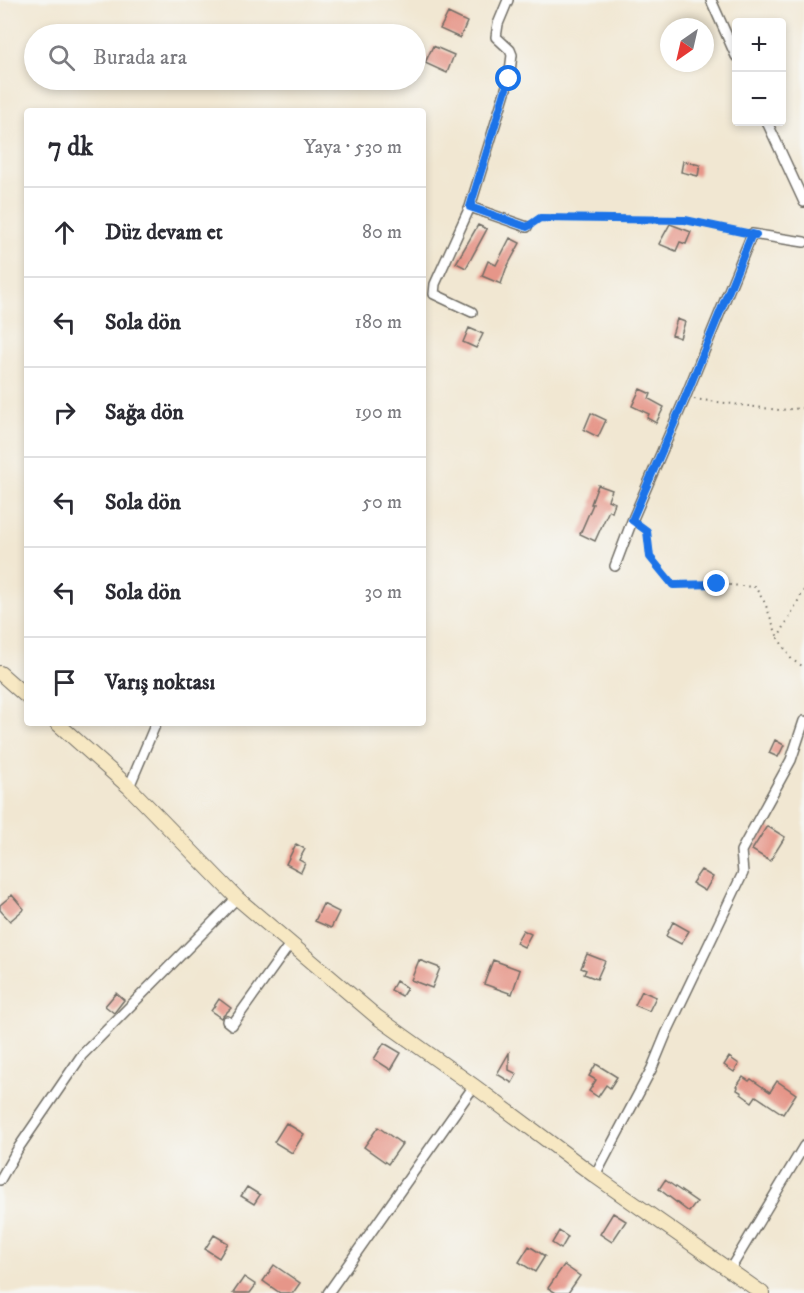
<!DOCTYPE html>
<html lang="tr">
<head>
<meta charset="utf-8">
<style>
  :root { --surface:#fff; --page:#f2f2f3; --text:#2b2b33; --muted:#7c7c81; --line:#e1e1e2 }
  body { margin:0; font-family:"IM FELL DW Pica",serif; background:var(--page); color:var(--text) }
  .controls { position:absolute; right:18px; top:18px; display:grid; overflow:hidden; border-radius:6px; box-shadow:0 3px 9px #0003 }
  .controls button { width:54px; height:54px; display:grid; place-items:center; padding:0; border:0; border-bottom:2px solid var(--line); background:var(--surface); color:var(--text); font:30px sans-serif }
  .compass { position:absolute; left:660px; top:18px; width:54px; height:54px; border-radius:50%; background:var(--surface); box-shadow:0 3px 9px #0003; rotate:214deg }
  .stop { position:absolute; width:18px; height:18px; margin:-14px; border:4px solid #1a73e8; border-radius:50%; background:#fff }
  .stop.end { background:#1a73e8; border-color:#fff; box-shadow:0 2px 6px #0008 }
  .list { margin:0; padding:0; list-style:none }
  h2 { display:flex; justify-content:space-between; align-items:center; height:78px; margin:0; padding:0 24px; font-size:26px }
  h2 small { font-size:20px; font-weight:400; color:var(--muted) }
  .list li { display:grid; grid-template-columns:39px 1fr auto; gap:18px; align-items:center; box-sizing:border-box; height:90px; padding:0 24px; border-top:2px solid var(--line) }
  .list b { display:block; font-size:22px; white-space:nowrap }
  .list em { font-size:20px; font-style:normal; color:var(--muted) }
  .icon { flex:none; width:33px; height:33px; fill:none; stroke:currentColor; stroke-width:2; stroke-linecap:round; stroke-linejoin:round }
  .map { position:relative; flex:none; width:804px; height:1293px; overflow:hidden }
  .search { position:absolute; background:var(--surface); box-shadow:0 3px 9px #0003; left:24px; top:24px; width:402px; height:66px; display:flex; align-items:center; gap:15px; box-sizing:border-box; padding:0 21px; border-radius:33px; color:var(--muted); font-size:22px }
  .panel { position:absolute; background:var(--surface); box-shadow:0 3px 9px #0003; left:24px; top:108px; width:402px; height:618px; border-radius:6px }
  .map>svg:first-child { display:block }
  .building { fill:#e69689 }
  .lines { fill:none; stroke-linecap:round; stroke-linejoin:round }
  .street-casing { stroke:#706d65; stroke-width:12 }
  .secondary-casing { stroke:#706d65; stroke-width:16 }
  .path { stroke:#706d65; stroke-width:2; stroke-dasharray:1.5 4.5; stroke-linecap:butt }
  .street { stroke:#fff; stroke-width:9 }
  .secondary { stroke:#f7e8c3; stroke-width:14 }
  .route { stroke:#1a73e8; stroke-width:8 }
</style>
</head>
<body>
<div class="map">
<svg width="804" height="1293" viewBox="0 0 804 1293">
  <rect width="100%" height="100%" fill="#f6f6f2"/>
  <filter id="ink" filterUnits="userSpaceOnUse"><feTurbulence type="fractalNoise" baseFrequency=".0167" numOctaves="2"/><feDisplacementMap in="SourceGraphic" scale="12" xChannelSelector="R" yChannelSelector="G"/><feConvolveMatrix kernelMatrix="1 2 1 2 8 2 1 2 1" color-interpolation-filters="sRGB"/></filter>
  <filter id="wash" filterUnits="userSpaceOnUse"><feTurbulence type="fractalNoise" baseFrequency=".008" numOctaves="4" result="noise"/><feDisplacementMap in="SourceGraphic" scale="24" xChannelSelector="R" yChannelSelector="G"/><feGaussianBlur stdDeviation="1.35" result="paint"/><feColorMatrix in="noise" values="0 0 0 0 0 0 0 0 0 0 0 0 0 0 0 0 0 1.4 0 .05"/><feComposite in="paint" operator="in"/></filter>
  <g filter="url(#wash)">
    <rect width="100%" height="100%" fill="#f1e7d2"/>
    <g id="blocks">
      <path class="building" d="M448,13l19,9 -7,16 -20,-9z
        M433,46l21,9 -7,18 -22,-10z
        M683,161l17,4 -2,11 -17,-4z
        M670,224l21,8 -5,12 -6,-2 -4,9 -17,-7z
        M478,225l9,4 -21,39 -10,-5z
        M510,238l10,5 -14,26 -5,15 -19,-8 6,-15 8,4z
        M677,319l8,3 -5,16 -8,-3z
        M469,328l14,6 -7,14 -13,-6z
        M640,389l11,5 -2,5 15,8 -8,16 -9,-5 2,-4 -17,-8z
        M591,413l15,7 -8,17 -14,-7z
        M598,485l14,5 -4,10 7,3 -3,9 -3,-2 -14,31 -15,-7 13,-30h-2z
        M775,740l9,5 -6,12 -9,-4z
        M767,826l18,11 -15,24 -18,-11z
        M296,844l9,5 -6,11 6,3 -4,9 -15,-8z
        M701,870l12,7 -8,14 -13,-8z
        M12,895l12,14 -14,12 -10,-11v-5z
        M323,904l16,8 -8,16 -16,-7z
        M673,922l16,9 -8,13 -15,-8z
        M523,930l8,4 -7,13 -8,-4z
        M587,954l18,7 -8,18 -13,-5 2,-4 -5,-2z
        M419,960l21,8 -8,20 -21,-8z
        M493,960l27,10 -8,24 -28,-10z
        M396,981l11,7 -5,8 -11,-6z
        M642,991l14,6 -7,14 -14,-6z
        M116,993l8,7 -10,13 -9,-7z
        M219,999l12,9 -10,10 -10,-7z
        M384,1043l17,10 -10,17 -17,-11z
        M509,1053v17l8,4 -5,9 -15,-9z
        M729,1057l10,7 -5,8 -10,-7z
        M596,1064l21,13 -7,11 -4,-3 -8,12 -9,-6 7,-11 -7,-4z
        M743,1077l6,4 2,-2 19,13 7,-11 19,13 -13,20 -27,-18 -4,6 -11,-8 1,-1 -5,-3 1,-3 -1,-1z
        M286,1123l18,11 -12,19 -18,-11z
        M378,1127l24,17 -14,20 -24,-17z
        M665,1180l32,22 -8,10 -30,-23z
        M247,1187l13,8 -6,9 -13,-8z
        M613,1213l13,8 -14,21 -12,-8z
        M559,1231l9,6 -7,12 -9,-6z
        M214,1235l14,8 -9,15 -14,-9z
        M529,1246l16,10 -10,16 -16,-10z
        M274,1265l26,18 -7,10h-13l-17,-12z
        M564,1265l16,11 -12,17h-12l-8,-5z
        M244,1277l12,8 -6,8h-17z"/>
    </g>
  </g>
  <g filter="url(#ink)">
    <use href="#blocks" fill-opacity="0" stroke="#706d65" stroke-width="1.5"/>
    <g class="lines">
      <defs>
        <path id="street" d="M711,0l25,56
          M767,122l37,80
          M470,207l57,20
          M472,312l-38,-18 1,-10 35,-77 39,-128 3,-24 -2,-5 -14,-13 2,-13 10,-24
          M615,566l17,-45 53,-123 67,-164 52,8
          M129,787l27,-64
          M227,1021l5,4 58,-81
          M595,1176l57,-108 14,-34 77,-161 -2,-22 50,-91 13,-39
          M0,1180l19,-33 63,-92 155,-157
          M729,1271l75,-125
          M328,1293l146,-207"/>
        <path id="secondary" d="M0,673l27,24
          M57,723l72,64 108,111 140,119 97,69 121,90 167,117"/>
      </defs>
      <use href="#street" class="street-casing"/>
      <use href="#secondary" class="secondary-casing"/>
      <path class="path" d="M534,222l6,-4 145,2 56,12
        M694,399l85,11 25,-2
        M641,527l6,4 3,26 23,28 44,-1 38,3 10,16 13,35
        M804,590l-26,48 14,22 12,7"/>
      <use href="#street" class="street"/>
      <use href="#secondary" class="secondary"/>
    </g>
  </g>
  <g class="lines" filter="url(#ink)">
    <path class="route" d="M509,79l-39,128 57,20 13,-9 145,2 71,15 -4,-1 -67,164 -53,122 15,11 3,26 23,28 44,-1"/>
  </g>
</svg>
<div class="controls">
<button>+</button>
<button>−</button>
</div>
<svg class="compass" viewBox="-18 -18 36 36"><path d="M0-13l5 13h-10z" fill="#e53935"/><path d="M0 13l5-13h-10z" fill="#7c7c81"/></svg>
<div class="stop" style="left:509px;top:79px"></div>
<div class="stop end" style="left:717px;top:584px"></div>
<div class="search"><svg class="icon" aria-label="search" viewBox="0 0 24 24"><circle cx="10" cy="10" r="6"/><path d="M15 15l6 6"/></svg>Burada ara</div>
<section class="panel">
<h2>7 dk<small>Yaya · 530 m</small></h2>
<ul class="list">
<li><svg class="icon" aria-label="ahead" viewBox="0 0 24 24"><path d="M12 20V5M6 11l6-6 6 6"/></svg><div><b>Düz devam et</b></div><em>80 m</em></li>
<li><svg class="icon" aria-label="left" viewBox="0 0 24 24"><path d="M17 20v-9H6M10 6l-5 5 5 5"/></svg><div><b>Sola dön</b></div><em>180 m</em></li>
<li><svg class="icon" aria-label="right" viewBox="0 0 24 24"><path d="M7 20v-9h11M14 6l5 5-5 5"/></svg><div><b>Sağa dön</b></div><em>190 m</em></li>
<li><svg class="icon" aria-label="left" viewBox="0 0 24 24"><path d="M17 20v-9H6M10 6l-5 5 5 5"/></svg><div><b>Sola dön</b></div><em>50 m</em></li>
<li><svg class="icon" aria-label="left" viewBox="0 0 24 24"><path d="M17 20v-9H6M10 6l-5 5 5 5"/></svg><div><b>Sola dön</b></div><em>30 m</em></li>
<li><svg class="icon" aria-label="arrive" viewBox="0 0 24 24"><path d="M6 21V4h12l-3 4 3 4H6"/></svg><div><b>Varış noktası</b></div></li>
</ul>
</section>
</div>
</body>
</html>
